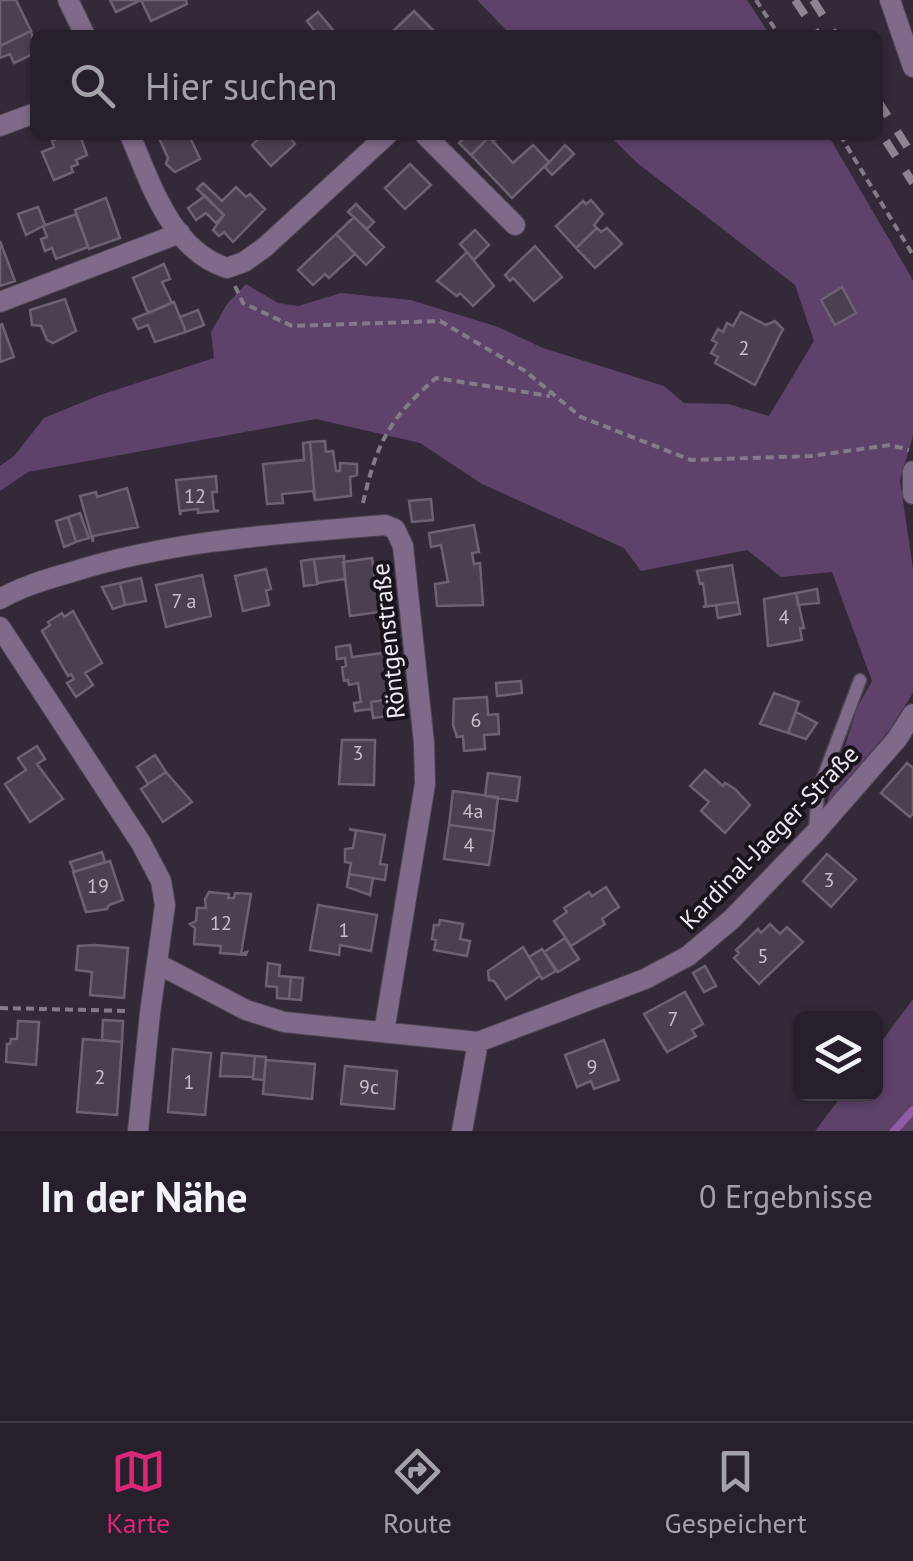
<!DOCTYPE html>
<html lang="de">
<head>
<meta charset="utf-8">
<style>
  :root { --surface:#271f2b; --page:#332c37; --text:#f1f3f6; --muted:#a4a2a9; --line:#433d47; --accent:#db2777 }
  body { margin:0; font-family:"PT Sans",sans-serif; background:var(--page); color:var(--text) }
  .controls { position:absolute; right:30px; bottom:30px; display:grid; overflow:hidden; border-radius:15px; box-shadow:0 2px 8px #0004 }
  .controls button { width:90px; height:90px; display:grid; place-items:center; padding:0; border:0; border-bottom:2px solid var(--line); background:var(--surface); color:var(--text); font:50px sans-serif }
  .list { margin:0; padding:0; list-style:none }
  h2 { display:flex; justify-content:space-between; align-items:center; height:130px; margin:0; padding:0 40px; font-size:42px }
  h2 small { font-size:32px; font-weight:400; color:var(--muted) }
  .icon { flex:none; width:55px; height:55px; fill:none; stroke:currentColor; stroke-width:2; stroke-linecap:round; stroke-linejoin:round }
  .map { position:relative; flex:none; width:913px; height:1131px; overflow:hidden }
  .search { position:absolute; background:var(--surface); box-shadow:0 2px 8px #0004; left:30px; right:30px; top:30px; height:110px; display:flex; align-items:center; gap:25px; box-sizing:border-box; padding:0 35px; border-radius:15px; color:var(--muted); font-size:38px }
  .sheet { height:290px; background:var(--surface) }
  nav { display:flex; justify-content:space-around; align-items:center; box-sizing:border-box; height:140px; border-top:2px solid var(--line); background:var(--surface); font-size:28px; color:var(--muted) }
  nav a { display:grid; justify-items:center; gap:5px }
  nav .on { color:var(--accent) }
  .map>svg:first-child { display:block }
  .green { fill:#5e426a }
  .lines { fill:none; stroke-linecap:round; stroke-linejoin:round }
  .stream { stroke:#8e5da3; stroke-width:8 }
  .building { fill:#4b4050; stroke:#6d6173; stroke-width:2.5 }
  .lane-casing { stroke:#4e4453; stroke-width:15 }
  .street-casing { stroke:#4e4453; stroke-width:22 }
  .path { stroke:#847b88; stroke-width:4; stroke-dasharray:8 5; stroke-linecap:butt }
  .lane { stroke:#7f6a89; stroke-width:12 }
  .street { stroke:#7f6a89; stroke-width:20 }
  .rail { stroke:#8d8491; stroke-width:8; stroke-dasharray:18 18; stroke-linecap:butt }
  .labels { text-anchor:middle; stroke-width:8; stroke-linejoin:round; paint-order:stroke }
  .number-label { font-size:20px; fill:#c7bfca }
  .street-label { font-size:25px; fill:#f0e9f3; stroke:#19141b }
</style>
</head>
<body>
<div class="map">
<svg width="913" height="1131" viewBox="0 0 913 1131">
  <rect width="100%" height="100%" fill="#342939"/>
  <path class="green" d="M477,0h270l23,35h-259z
    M609,135h219l85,145v156l-13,44 13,89v124l-25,39 -61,71 30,-95 15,-27 -40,-109 -51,5 -34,-27 -106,21 -17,-23 -142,-64 -62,-41 -104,-24 -288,53 -28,19v-25l14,-10 30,-38 56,-23 114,-37 -3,-26 16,-28 19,-20 32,19 20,3 43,-13 70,7 87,27 45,21 121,38 20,17 44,1 41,12 45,-75 -19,-56 -159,-123z
    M913,999v132h-98l28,-37h33v-45z"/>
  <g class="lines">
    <path class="stream" d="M894,1131l19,-21"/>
  </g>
  <path class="building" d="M0,0h16l15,31 -31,15z
    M110,0h76l1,4 -36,17 -10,-21 -25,12z
    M414,11l24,24h-49z
    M318,12l16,19 -5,4h-11l-11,-14z
    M31,31l4,22 -21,10 -4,-9 -10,4v-12z
    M66,135h14l7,20 -11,5 2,4 -7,3 2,5 -19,8 -12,-28 12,-5 -2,-6z
    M166,135h23l11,24 -25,13 -9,-8 2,-6 -9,-20z
    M263,135h34l-5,5 3,4 -24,22 -19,-21z
    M467,135h33l-7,7 -4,-5 -18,18 -12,-12z
    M489,137l24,26 20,-18 16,17 -37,36 -41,-43z
    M565,145l9,9 -22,21 -7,-8z
    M410,164l21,21 -26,24 -20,-21z
    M203,183l19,18 14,-14 10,10 4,-3 15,15 -32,33 -9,-10 -5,4 -6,-6 11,-15 -27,-26z
    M205,196l19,19 -8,8 -10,-10 -10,7 -8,-12z
    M106,198l14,40 -31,11 -14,-39z
    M591,200l12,14 -9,11 3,3 -21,20 -20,-22 27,-25 3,3z
    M356,204l18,18 -7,7 -19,-17z
    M38,207l7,18 -19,10 -8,-21z
    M76,214l12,33 -32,12 -4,-11 -7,3 -4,-12 6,-2 -4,-11z
    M354,217l30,30 -18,18 -30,-31z
    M597,228l4,4 6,-4 15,16 -27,24 -19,-20z
    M475,230l14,15 -15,15 -14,-16z
    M336,234l19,20 -26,24 -4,-4 -12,11 -15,-15z
    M0,241l15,40 -15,5z
    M535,246l27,31 -28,24 -21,-23 -3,3 -5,-6z
    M467,252l27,34 -21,20 -13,-13 -3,3 -20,-15z
    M164,264l6,15 -8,3 10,21 -24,10 -15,-35z
    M842,287l14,26 -21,12 -14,-25z
    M65,299l11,32 -23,12 -6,-3 -6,-14 -9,-1 -2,-15z
    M174,302l12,30 -31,10 -7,-17 -10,4 -5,-10z
    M198,310l6,15 -18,7 -6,-15z
    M741,312l25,13 9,-4 8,8 -28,56 -40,-22 3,-6 -7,-4 6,-10 -5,-3 6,-11 5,3 4,-9 6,3z
    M2,324l12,33 -14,5v-37z
    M325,441l1,11 7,-1 3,20h4v-8l17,1v11l-7,2 1,19 -36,4 -5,-58z
    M310,442l5,58 -2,-9 -31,3 1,9 -16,1 -4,-40 41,-4 -1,-17z
    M216,476l1,16h-5l2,18 5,1 -21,2v-4l-17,2 -1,4 -4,-35z
    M127,488l11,39 -45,9v6l-13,-46 16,-4 1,5z
    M431,499l2,21 -21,2 -3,-21z
    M80,513l9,25 -13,4 -8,-25z
    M68,517l8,25 -12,5 -8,-26z
    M474,525l5,27 -7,1 2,11 6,-1 3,42 -46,1 -2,-22 13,-2 -7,-37 -10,2 -2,-14z
    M344,556l1,23 -28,4 -3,-24z
    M372,558l5,36 7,-2 2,19 -36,5 -7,-54z
    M314,559l4,25 -14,2 -3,-25z
    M732,565l6,37 -35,5 3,-2 -3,-22 -3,1 -3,-13z
    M266,569l5,20 -5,1 3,15 -26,6 -8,-35z
    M202,575l9,41 -45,11 -10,-42z
    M141,578l5,23 -21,4 -5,-22z
    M120,583l5,22 -12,4 -11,-22z
    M817,589l2,14 -21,2 -2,-12z
    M796,593l8,35h-4l2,12 -34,6 -4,-47z
    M738,602l2,12 -22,4 -2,-13z
    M73,611l29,52 -17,10 8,12 -17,12 -9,-14 7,-4 -3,-5 -3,2 -26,-45 8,-6 -2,-3 14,-9 2,4z
    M350,645l2,12 45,-6 2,17h-5l3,30 -26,4 1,7 -17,2 -1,-8 7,-1 -3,-19 -9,2 -1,-5 -4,1 -2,-14 4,-1 -1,-8 -8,1 -1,-12z
    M521,681l1,12 -25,3 -1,-13z
    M774,693l25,9 -11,31 -28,-9z
    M487,697l1,18 10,-1 1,20 -15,1 1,14 -21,2 -1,-15 -6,1 -4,-12 1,-26z
    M392,699l3,16 -22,3 -2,-16z
    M796,712l21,11 -11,16 -18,-6z
    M342,740h33l-1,45 -35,-1z
    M37,746l8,13 -8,5 26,35 -33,23 -25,-38 21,-14 -8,-12z
    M155,755l11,17 -18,12 -11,-17z
    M907,763l6,5v46l-3,3 -29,-24z
    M705,770l18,16 2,-3 10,6 15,16 -25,28 -24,-22 8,-9 -19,-16z
    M166,772l26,30 -29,20 -22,-33z
    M488,773l32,4 -3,24 -32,-5z
    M453,791l45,6 -4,34 -45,-6z
    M449,825l45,6 -5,34 -45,-6z
    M349,829l36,6 -5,29 7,1 -2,15 -36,-6 2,-11 -6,-1v-13l8,-1 3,-17z
    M102,852l3,10 -31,10 -4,-10z
    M827,854l29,25 -25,28 -28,-26z
    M110,861l13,39 -14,5 -2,4 -21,3 -13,-40z
    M349,874l24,4 -3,17 -23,-8z
    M606,887l13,20 -17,12 3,5 -34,22 -17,-25 13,-9 -3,-4 25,-16 3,4z
    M209,892l20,2 -1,4h6l1,-5 16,1 -10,60 6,-2 -1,3 -26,-2 1,-7 -27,-2 1,-16 -5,-4 6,-3 1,-13h9l-1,-9z
    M318,905l59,10 -6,36 -31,-6 -1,10 -29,-5z
    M440,920l23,4 -3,15 10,2 -3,15 -33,-6 2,-10 -4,-1 2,-14h5z
    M770,924l10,10 7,-7 16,15 -44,42 -25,-26 5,-5 -3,-3 22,-21 3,4z
    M565,938l14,21 -21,13 -14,-20z
    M95,945l33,3 -4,50 -34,-3 2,-23 -16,-2 2,-24z
    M523,947l19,32 -2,-3 -34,23 -12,-18 -5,-1 -1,-9z
    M542,949l14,22 -14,8 -13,-22z
    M268,963l12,2 -1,11 12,1 -2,22 -12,-1v-11l-11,-1z
    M705,966l11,20 -12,6 -11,-19z
    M291,977l12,1 -2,22 -12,-1z
    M685,992l18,32 -11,6 4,6 -29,16 -23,-38z
    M103,1020l20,1 -1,21 -20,-2z
    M18,1021l21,1 -3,43 -30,-3 1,-18h3l1,-5h6z
    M83,1039l39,3 -5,73 -40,-3z
    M604,1040l15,40 -25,9 -3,-8 -14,6 -12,-32z
    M173,1049l38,4 -6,62 -37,-3z
    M222,1053l33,3 -2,21 -33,-1z
    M255,1056l11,1 -2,23 -11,-1z
    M266,1060l49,4 -3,35 -49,-5z
    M345,1066l52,5 -3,38 -53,-5z"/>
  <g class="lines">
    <defs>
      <path id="lane" d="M815,831l3,-40 42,-111"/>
      <path id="street" d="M68,0l17,35
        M890,0l23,67
        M0,126l35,-13
        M130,135c21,49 41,115 97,133l17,-6 21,-15 122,-112
        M425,135l90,90
        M0,302l180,-69
        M913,471v23
        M0,599c23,-13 47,-20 72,-27 102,-32 207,-38 313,-47l10,4 8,17 21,197 1,41 -41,248
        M0,627l141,216 20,38 4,24 -15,108 -12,118
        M158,964l88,46 38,12 194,20 167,-63 43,-23 44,-37 83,-86 82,-94 16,-25
        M462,1131l16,-89"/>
    </defs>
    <use href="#lane" class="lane-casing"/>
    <use href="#street" class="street-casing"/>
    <path class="path" d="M756,0l23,35
      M840,135l73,120
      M235,286l8,17 49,23 148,-5 85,50 56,46 110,43 120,-4 79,-11 19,5
      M363,503c14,-61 26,-84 73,-125l114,18
      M0,1008l130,3"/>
    <use href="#lane" class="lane"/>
    <use href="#street" class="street"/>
    <path class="rail" d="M795,0l23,35
      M813,0l22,35
      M878,101l35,55
      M886,141l27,42"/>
  </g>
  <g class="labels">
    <g class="number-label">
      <text x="744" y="355">2</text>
      <text x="195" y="503">12</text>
      <text x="184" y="608">7 a</text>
      <text x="784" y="624">4</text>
      <text x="476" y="727">6</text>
      <text x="358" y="760">3</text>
      <text x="473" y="818">4a</text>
      <text x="469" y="852">4</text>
      <text x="829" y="887">3</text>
      <text x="98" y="893">19</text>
      <text x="221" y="930">12</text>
      <text x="344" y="937">1</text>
      <text x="763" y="963">5</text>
      <text x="673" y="1026">7</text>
      <text x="592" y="1074">9</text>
      <text x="100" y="1084">2</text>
      <text x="189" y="1089">1</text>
      <text x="369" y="1094">9c</text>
    </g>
    <g class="street-label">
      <text transform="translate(388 641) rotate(-96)" y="9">Röntgenstraße</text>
      <text transform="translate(769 837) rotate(-46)" y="9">Kardinal-Jaeger-Straße</text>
    </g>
  </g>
</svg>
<div class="controls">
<button><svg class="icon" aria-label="layers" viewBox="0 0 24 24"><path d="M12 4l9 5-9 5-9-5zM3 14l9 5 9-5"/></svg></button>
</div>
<div class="search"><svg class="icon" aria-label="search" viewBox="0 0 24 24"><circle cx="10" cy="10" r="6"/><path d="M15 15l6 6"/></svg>Hier suchen</div>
</div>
<section class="sheet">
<h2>In der Nähe<small>0 Ergebnisse</small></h2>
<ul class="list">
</ul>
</section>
<nav>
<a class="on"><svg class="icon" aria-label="map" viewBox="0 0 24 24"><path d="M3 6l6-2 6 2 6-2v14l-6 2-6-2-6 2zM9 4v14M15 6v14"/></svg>Karte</a>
<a><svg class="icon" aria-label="directions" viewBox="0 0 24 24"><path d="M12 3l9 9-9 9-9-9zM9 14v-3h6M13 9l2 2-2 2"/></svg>Route</a>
<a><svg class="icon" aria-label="saved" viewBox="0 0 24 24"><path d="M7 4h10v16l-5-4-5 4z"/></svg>Gespeichert</a>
</nav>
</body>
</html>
